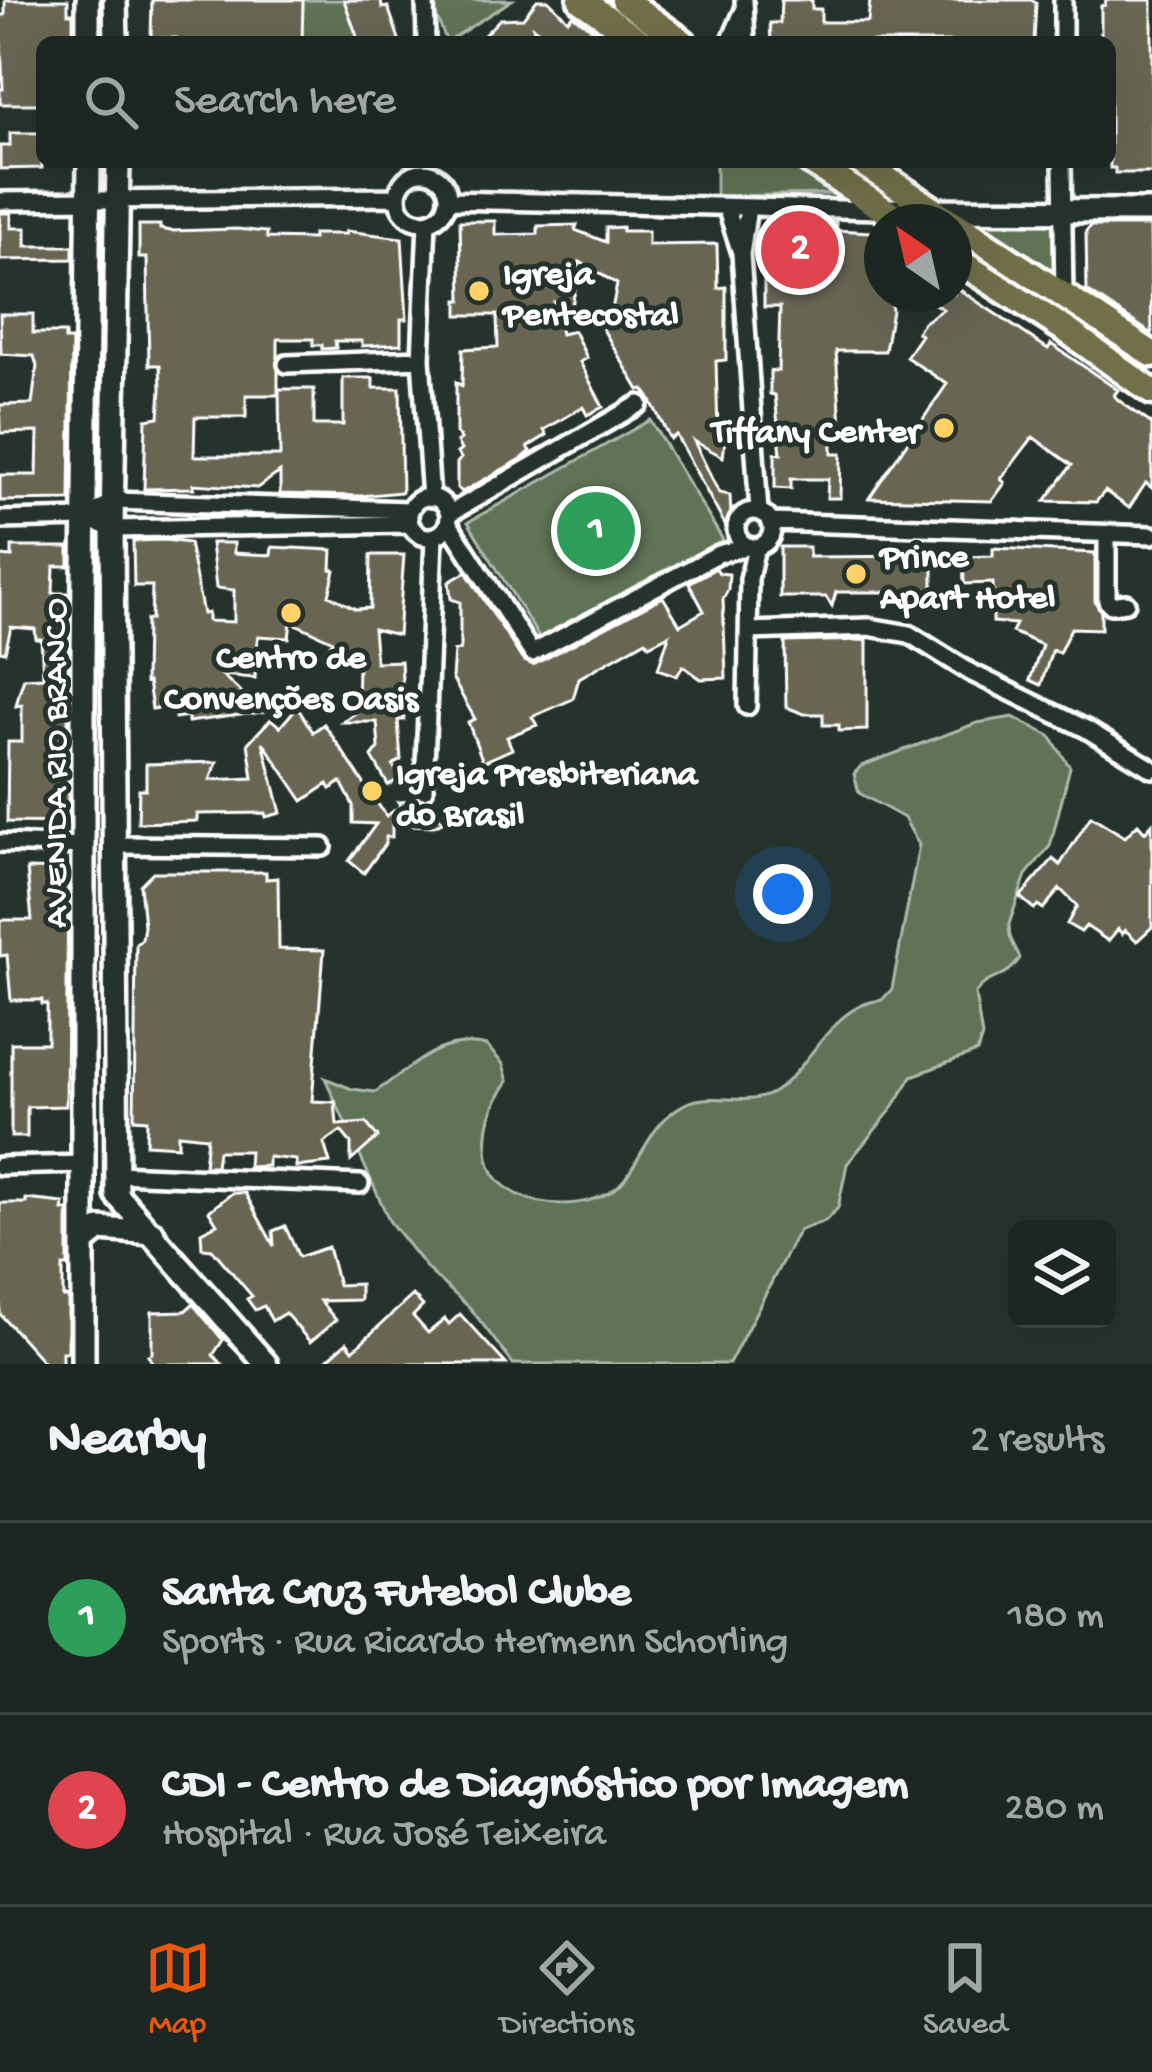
<!DOCTYPE html>
<html lang="en">
<head>
<meta charset="utf-8">
<style>
  :root { --surface:#1c2622; --page:#252e2a; --text:#f1f3f6; --muted:#a0a5a5; --line:#3a4340; --accent:#ea580c }
  body { margin:0; font-family:"Gochi Hand",sans-serif; background:var(--page); color:var(--text) }
  .controls { position:absolute; right:36px; bottom:36px; display:grid; overflow:hidden; border-radius:18px; box-shadow:0 12px 48px #0002 }
  .controls button { width:108px; height:108px; display:grid; place-items:center; padding:0; border:0; border-bottom:3px solid var(--line); background:var(--surface); color:var(--text); font:60px sans-serif }
  .compass { position:absolute; left:864px; top:204px; width:108px; height:108px; border-radius:50%; background:var(--surface); box-shadow:0 12px 48px #0002; rotate:326deg }
  .you { position:absolute; left:783px; top:894px; width:42px; height:42px; margin:-30px; border:9px solid #fff; border-radius:50%; background:#1a73e8; box-shadow:0 0 0 18px #1a73e833 }
  .badge { display:grid; place-items:center; width:78px; height:78px; border-radius:50%; background:var(--accent); color:#fff; font-size:39px; font-weight:700 }
  .pin { position:absolute; translate:-50% -50%; border:6px solid #fff; box-shadow:0 3px 12px #0006 }
  .list { margin:0; padding:0; list-style:none }
  h2 { display:flex; justify-content:space-between; align-items:center; height:156px; margin:0; padding:0 48px; font-size:51px }
  h2 small { font-size:39px; font-weight:400; color:var(--muted) }
  .list li { display:grid; grid-template-columns:78px 1fr auto; gap:36px; align-items:center; box-sizing:border-box; height:192px; padding:0 48px; border-top:3px solid var(--line) }
  .list b { display:block; font-size:45px; white-space:nowrap }
  .list p { margin:0; font-size:39px; white-space:nowrap; color:var(--muted) }
  .list em { font-size:39px; font-style:normal; color:var(--muted) }
  .icon { flex:none; width:66px; height:66px; fill:none; stroke:currentColor; stroke-width:2; stroke-linecap:round; stroke-linejoin:round }
  .map { position:relative; flex:none; width:1152px; height:1364px; overflow:hidden }
  .search { position:absolute; background:var(--surface); box-shadow:0 12px 48px #0002; left:36px; right:36px; top:36px; height:132px; display:flex; align-items:center; gap:30px; box-sizing:border-box; padding:0 42px; border-radius:18px; color:var(--muted); font-size:45px }
  .sheet { height:540px; background:var(--surface) }
  nav { display:flex; justify-content:space-around; align-items:center; box-sizing:border-box; height:168px; border-top:3px solid var(--line); background:var(--surface); font-size:33px; color:var(--muted) }
  nav a { display:grid; justify-items:center; gap:6px }
  nav .on { color:var(--accent) }
  .map>svg:first-child { display:block }
  .green { fill:#5e7357; stroke:#aeb9ab; stroke-width:3 }
  .building { fill:#686652; stroke:#fff; stroke-width:3 }
  .lines { fill:none; stroke-linecap:round; stroke-linejoin:round }
  .minor-casing { stroke:#fff; stroke-width:24 }
  .tertiary-casing { stroke:#fff; stroke-width:30 }
  .primary-casing { stroke:#fff; stroke-width:33 }
  .minor { stroke:#26332d; stroke-width:15 }
  .tertiary { stroke:#26332d; stroke-width:21 }
  .primary { stroke:#71704a; stroke-width:24 }
  .poi-dot { fill:#ffd166; stroke:#26332d; stroke-width:4.5 }
  .labels { text-anchor:middle; stroke-width:10; stroke-linejoin:round; paint-order:stroke }
  .poi-label { font-size:36px; font-weight:bold; fill:#fff; stroke:#26332d; text-anchor:start }
  .street-label { font-size:36px; fill:#fff; stroke:#26332d }
</style>
</head>
<body>
<div class="map">
<svg width="1152" height="1364" viewBox="0 0 1152 1364">
  <rect width="100%" height="100%" fill="#26332d"/>
  <filter id="ink" filterUnits="userSpaceOnUse"><feTurbulence type="fractalNoise" baseFrequency=".00833" numOctaves="2"/><feDisplacementMap in="SourceGraphic" scale="24" xChannelSelector="R" yChannelSelector="G"/><feConvolveMatrix kernelMatrix="1 2 1 2 8 2 1 2 1" color-interpolation-filters="sRGB"/></filter>
  <g filter="url(#ink)">
    <path class="green" d="M303,0h41l15,42h-57z
      M437,0h75l-65,42 -13,-31z
      M716,162h69l46,32 -115,2z
      M1059,214l1,76 -108,-72z
      M650,420l73,120 -183,99 -72,-117z
      M1013,717l37,19 20,31 -20,79 -24,29 -17,49 1,13 10,21c-15,24 -33,16 -45,36l7,43 -5,15 -65,24 -20,33 -45,55 -9,44 -13,13 -25,9 -5,7 -66,127h-216l-42,-55 -43,-39 -38,-48 -65,-144 27,11 23,3c38,-25 64,-57 112,-46l16,18 5,17c-16,24 -25,46 -20,76 8,56 108,59 135,24 20,-25 27,-54 55,-73 30,-21 67,2 96,-16 38,-25 57,-88 108,-92l10,-11 27,-144 -15,-27 -45,-25 -5,-19 7,-8 116,-43z"/>
    <path class="building" d="M5,0h63v13h5v22l-31,7v62h-42v-15h3l-3,-74h5z
      M152,0h151l-1,42h-126v-4h-25z
      M344,0h37l1,8 6,-1 12,35h-41z
      M537,0h11l20,20 4,-5 39,27h-54l-24,-15 4,11 -55,-1 18,-18 23,-1z
      M781,0h31v9h9v13h47l2,-22h161l5,3 -2,39h-263l-1,-19h10z
      M1106,0h46v173h-37v-5h-5v-126h-7l-2,-6v-30l4,-1z
      M10,133h32v35l-42,1v-23h10z
      M0,213h11v15h15v18h47v13l-73,1z
      M460,221h35v14l43,-1v-8l39,-1 -2,5 31,12v-14l16,-1v4h26v14l69,-1 1,44 8,-1v73l-10,1 2,70 8,4 -3,22 -29,-16 25,52 11,2 2,43 -56,-103 -6,4 -21,-42 -6,-8 -4,1 -38,-64 31,-6 -21,-5 6,-31 -37,-22 -8,44 -18,-4 7,32 13,-3 13,27 -7,4 23,45 -16,8 -4,-8 -39,23 3,5 -19,12 3,4 -8,7 -61,34 -5,-4v-25l4,-5 -4,-5 4,-3 -4,-8 4,-3 -5,-6v-51l6,4 1,-37 35,-2 -1,-32h-39v-15h4z
      M782,222h54v8l35,2 11,5v57h7l3,16 -7,41h-49l5,74h-9v29h9l-1,44h-13l1,-19h-37v10l-16,-1v-35l6,1 -6,-59 -5,-1v-23h8l2,-64h-16v-75z
      M139,225h21v4l11,2 66,-2 30,3v6l46,1v-5h33v-3l56,7 5,81h-6v25l-39,2v-5h-27l1,7 -14,1v-4h-9v-6h-35v56h-32v22h-51l-1,39h86l-1,-67h35v36h29v-47h30v10h27l2,104 -42,4 -80,-2v-22l-23,16 -64,-4 1,4 -50,1 2,-70 13,-2 2,-28 -1,-24h-11l-2,-107h-8z
      M1091,226h59l2,108 -65,-43 -1,-60z
      M954,286l94,63 3,-5 67,46 -4,5 4,5 34,24v64l-6,-5 -17,25 -24,-17 -9,11 -51,-1 27,-36 -39,-28 -32,42 4,4 -13,18 -123,-3 78,-114 -41,-27 15,-22 -4,-3 7,-10 19,-13 -26,-15h37z
      M0,314h33v19h32v7h7l-2,160 -70,1v-26h37l1,-43 -38,1v-28l32,-1 5,-38 -3,-10 -33,-2z
      M165,540l24,3 14,71 5,-1v8l26,1v-32l-18,-2 -5,-45h23v10l37,2 1,-8 60,3 -1,19 4,1 -6,25 27,14 14,-1 1,-53h33l-6,80 -25,-6 3,33 25,-1 3,59h-6l3,40 -8,5 7,14 -12,6 -16,-28 7,-9 -2,-26h-35l15,-10 1,-49 -18,1 -16,-11 9,-12 -42,-19 -2,16 -31,-2 -3,42 -33,-3 41,37 -75,10v-6l-13,2 -1,-12 -22,3 -4,-27 -3,1 1,-63h5l1,-34h-18l-1,-45z
      M12,547h57v19h-15l-1,27h16l-1,151h-13v26l13,-1v54l-61,-1 1,-80h14v-37l-6,1 4,-16 4,-12 19,-1 -2,-38h-5l-1,-10 -24,-2 -6,25 -5,-1v-95l12,1z
      M780,547h29v10l124,-1v35l-33,1 -12,17 -3,-17h-49l-4,14 -6,-9h-46z
      M993,548l102,5v48l6,11v17l-30,-1 -12,25 -7,-3 -11,35 -11,-5 12,-35 -30,-13 4,-8 -23,-2v-39l-29,1 -1,-27 30,-1z
      M716,568l3,5 10,1 -1,16 -5,9 3,79 -25,1 -18,-13 -6,10 -19,-7 11,-34 -20,10 -3,-5 -67,38 -6,21 -41,18 5,8 -30,12 5,12 -29,13 -15,-40 7,-3 -23,-41 2,-27 6,-1v-48l-9,-3 -2,-17 17,-10 56,87 11,6 130,-68 17,28 24,-14 -15,-28z
      M867,640v90l-28,1v-6h-16v-11h-19l-18,-7 -1,-65z
      M297,707l16,25 11,-8 62,92 15,-10 -3,-4 32,-2 12,22 -8,4 -42,-2v13h-6l-1,7 -21,29 -15,-12 27,-37 -23,-1v-18l-12,-23 -10,7 -3,-5 -25,17 -40,-59 18,71 -15,4 -1,-4 -68,1v7l-59,2 1,-34h7v-25l71,-2 -7,18 43,-2 -5,-35 23,-24 9,8z
      M1091,816l34,21 13,-13 7,8 7,-8v103l-15,14 -12,-11 -3,4 -4,-5 -10,12 -22,-15 -5,6 -14,-8 10,-18 -17,-17 -17,20 -5,-4 -4,4 -14,-12 33,-38 7,6z
      M27,869l41,1 -2,236 -39,1v30h-16v-94h36v-39h-5v-4h-31l-4,-45 -7,1v-36h32z
      M153,872h113v7l12,-1 1,71 45,1 -12,151 23,1 2,23 29,-2 12,14 -27,24v-18l-10,-12 -17,12 6,20 -34,4v-7l-28,-3v9l-20,1 1,-16h-31l-2,15h-12l3,-29 -29,-3v12l-32,-2 1,-24 -13,-1 2,-175 6,-5 2,-13 -4,-41z
      M232,1193h13l29,53 -1,-15 12,-5 14,31 29,-10 10,38 22,-1v16l-40,1 16,19 -26,22 -25,-29 -13,8 -8,-15 -9,4 -8,-11 5,-3 -40,-47 -10,-1 -1,-16 16,-8 -8,-13z
      M26,1199l38,4 -1,7h5v56h-5v31h5v55h-6v12h-17l-45,-50v-111h26z
      M413,1295l10,11 -10,10 15,17 17,-14 4,5 11,-10 46,50h-184l25,-22 6,8z
      M193,1304l30,36 -10,15 9,9h-69l-5,-9 4,-2v-41l33,-1z"/>
    <g class="lines">
      <defs>
        <path id="minor" d="M425,0l1,42
          M744,0l2,42
          M730,42l12,-28
          M1063,42v-42
          M1062,162l2,133
          M398 197a25 25 0 1 1 50 0a25 25 0 1 1-50 0Z
          M448,200l434,10
          M0,201l398,-4
          M726,207l14,43
          M748,208l-7,46 18,257
          M427,222l-6,137 10,139
          M287,364l134,-5
          M409 517a20 20 0 1 1 40 0a20 20 0 1 1-40 0Z
          M736 529a18 18 0 1 1 36 0a18 18 0 1 1-36 0Z
          M449,514l190,-110
          M86,518l27,-17 297,9
          M0,520l86,-2 26,11 298,-5
          M448,522l84,131 186,-99 31,-8
          M772,522l380,13
          M1107,535v66l4,4 15,-2
          M749,631l120,-4 40,7 61,38 116,57 66,40
          M747,706l2,-127 7,-32
          M424,790l10,-253
          M0,843l85,3
          M114,845l209,2
          M0,1166l85,-2
          M117,1174l243,10"/>
        <path id="tertiary" d="M88,0v42
          M115,0l1,42
          M118,162l-6,367 5,666 149,169
          M885,210l267,1
          M85,1241l15,-12 53,4
          M83,1364v-705l6,-497"/>
        <path id="primary" d="M581,0l60,42
          M624,0l59,42
          M811,162l92,60
          M861,162l91,60
          M954,223l198,131
          M954,258l115,74 83,60"/>
      </defs>
      <use href="#minor" class="minor-casing"/>
      <use href="#tertiary" class="tertiary-casing"/>
      <use href="#primary" class="primary-casing"/>
      <use href="#minor" class="minor"/>
      <use href="#tertiary" class="tertiary"/>
      <use href="#primary" class="primary"/>
    </g>
  </g>
  <g class="poi-dot">
    <circle cx="479" cy="291" r="12"/>
    <circle cx="944" cy="428" r="12"/>
    <circle cx="856" cy="574" r="12"/>
    <circle cx="291" cy="613" r="12"/>
    <circle cx="372" cy="791" r="12"/>
  </g>
  <g class="labels">
    <g class="poi-label">
      <text x="503" y="283">Igreja<tspan x="503" dy="41">Pentecostal</tspan></text>
      <text x="920" y="441" text-anchor="end">Tiffany Center</text>
      <text x="880" y="566">Prince<tspan x="880" dy="41">Apart Hotel</tspan></text>
      <text x="291" y="667" text-anchor="middle">Centro de<tspan x="291" dy="41">Convenções Oasis</tspan></text>
      <text x="396" y="783">Igreja Presbiteriana<tspan x="396" dy="41">do Brasil</tspan></text>
    </g>
    <g class="street-label">
      <text transform="translate(52 763) rotate(-90)" y="13">AVENIDA RIO BRANCO</text>
    </g>
  </g>
</svg>
<div class="controls">
<button><svg class="icon" aria-label="layers" viewBox="0 0 24 24"><path d="M12 4l9 5-9 5-9-5zM3 14l9 5 9-5"/></svg></button>
</div>
<svg class="compass" viewBox="-18 -18 36 36"><path d="M0-13l5 13h-10z" fill="#e53935"/><path d="M0 13l5-13h-10z" fill="#a0a5a5"/></svg>
<div class="you"></div>
<div class="pin badge" style="left:596px;top:531px;background:#2e9e5b">1</div>
<div class="pin badge" style="left:800px;top:250px;background:#e0444e">2</div>
<div class="search"><svg class="icon" aria-label="search" viewBox="0 0 24 24"><circle cx="10" cy="10" r="6"/><path d="M15 15l6 6"/></svg>Search here</div>
</div>
<section class="sheet">
<h2>Nearby<small>2 results</small></h2>
<ul class="list">
<li><span class="badge" style="background:#2e9e5b">1</span><div><b>Santa Cruz Futebol Clube</b><p>Sports · Rua Ricardo Hermenn Schorling</p></div><em>180 m</em></li>
<li><span class="badge" style="background:#e0444e">2</span><div><b>CDI - Centro de Diagnóstico por Imagem</b><p>Hospital · Rua José Teixeira</p></div><em>280 m</em></li>
</ul>
</section>
<nav>
<a class="on"><svg class="icon" aria-label="map" viewBox="0 0 24 24"><path d="M3 6l6-2 6 2 6-2v14l-6 2-6-2-6 2zM9 4v14M15 6v14"/></svg>Map</a>
<a><svg class="icon" aria-label="directions" viewBox="0 0 24 24"><path d="M12 3l9 9-9 9-9-9zM9 14v-3h6M13 9l2 2-2 2"/></svg>Directions</a>
<a><svg class="icon" aria-label="saved" viewBox="0 0 24 24"><path d="M7 4h10v16l-5-4-5 4z"/></svg>Saved</a>
</nav>
</body>
</html>
